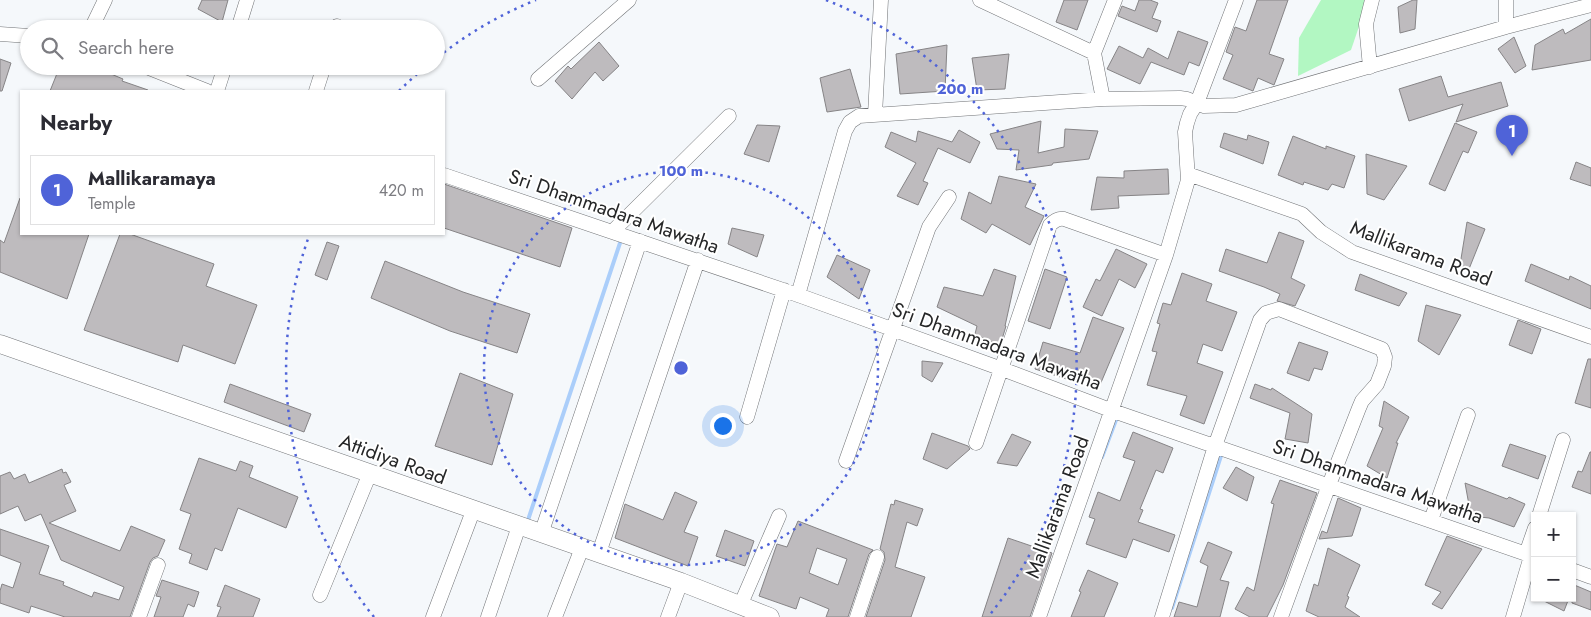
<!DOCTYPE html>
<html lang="en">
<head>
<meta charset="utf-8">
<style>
  :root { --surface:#fff; --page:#f7f7f7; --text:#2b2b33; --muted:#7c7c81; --line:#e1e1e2; --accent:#4f63d8 }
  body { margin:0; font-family:Jost,sans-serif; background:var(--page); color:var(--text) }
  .controls { position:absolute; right:15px; bottom:15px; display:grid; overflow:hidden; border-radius:0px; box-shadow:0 1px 4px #0004 }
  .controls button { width:45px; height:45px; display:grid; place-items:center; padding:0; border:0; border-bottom:1px solid var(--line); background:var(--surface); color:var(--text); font:25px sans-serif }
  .you { position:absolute; left:722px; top:425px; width:18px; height:18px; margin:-12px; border:4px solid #fff; border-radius:50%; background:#1a73e8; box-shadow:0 0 0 8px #1a73e833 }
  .badge { display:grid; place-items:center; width:32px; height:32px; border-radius:50%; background:var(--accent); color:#fff; font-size:16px; font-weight:700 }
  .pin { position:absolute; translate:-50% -41px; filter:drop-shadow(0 1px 2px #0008) }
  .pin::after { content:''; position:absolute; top:26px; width:18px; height:15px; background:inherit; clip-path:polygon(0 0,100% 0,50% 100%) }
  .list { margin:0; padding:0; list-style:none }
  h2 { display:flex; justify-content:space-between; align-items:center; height:65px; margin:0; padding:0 20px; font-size:21px }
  h2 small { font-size:16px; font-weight:400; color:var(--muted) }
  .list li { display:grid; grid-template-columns:32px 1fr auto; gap:15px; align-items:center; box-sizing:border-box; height:70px; margin:0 10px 10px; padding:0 10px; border:1px solid var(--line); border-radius:0px }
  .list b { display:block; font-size:19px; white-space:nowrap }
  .list p { margin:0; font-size:16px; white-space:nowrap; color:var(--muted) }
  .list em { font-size:16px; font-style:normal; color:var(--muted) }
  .icon { flex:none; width:28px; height:28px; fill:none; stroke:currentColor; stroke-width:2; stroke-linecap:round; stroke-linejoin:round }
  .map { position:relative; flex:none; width:1591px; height:617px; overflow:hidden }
  .search { position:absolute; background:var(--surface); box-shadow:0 1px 4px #0004; left:20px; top:20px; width:425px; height:55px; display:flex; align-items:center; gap:12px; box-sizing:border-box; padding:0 18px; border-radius:28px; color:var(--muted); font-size:19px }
  .panel { position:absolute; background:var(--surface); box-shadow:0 1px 4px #0004; left:20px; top:90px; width:425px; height:145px; border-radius:0px }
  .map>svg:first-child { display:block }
  .green { fill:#b2f7c2 }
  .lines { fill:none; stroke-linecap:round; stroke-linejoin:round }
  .stream { stroke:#abcefa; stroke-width:4 }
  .building { fill:#bebbbe; stroke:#868486; fill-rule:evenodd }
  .minor-casing { stroke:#717376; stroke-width:15 }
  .major-casing { stroke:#717376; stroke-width:19 }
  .minor { stroke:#fff; stroke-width:14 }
  .major { stroke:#fff; stroke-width:18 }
  .ring { fill:none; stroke:#4f63d8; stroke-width:2.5; stroke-dasharray:2.5 5 }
  .labels { text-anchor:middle; stroke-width:4; stroke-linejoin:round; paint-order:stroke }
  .street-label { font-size:20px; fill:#252627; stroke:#fff }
  .centre { fill:#4f63d8; stroke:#fff; stroke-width:2.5 }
  .ring-label { font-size:15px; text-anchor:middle; font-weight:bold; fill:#4f63d8; stroke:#fff; stroke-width:4; stroke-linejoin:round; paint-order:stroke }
</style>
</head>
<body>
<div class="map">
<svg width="1591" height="617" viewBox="0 0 1591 617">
  <rect width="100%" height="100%" fill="#f5f8fb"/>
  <path class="green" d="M1321,0h47l-17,50 -53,26 1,-38z"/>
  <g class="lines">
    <path class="stream" d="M1102,457l14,-37
      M528,520l93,-280
      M1172,608l49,-152"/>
  </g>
  <path class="building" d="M202,0h26l-6,22 -24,-13z
    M1064,0h24l-11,30 -21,-8z
    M1139,0h11l8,3 -6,15 9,3 -4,11 -39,-16 4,-10 13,5z
    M1257,0h31l-19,54 15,5 -10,26 -16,-7 -5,13 -30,-12 10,-24 -7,-3 9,-25 11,4z
    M1413,0h4l-2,29 -15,4 -2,-26z
    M1591,19v41l-59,10 3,-25 28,-16 2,5z
    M1178,31l30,11 -9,24 -10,-4 -5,13 -33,-13 -11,22 -33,-15 12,-23 24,12 5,-10 20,11z
    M1514,37l12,29 -11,7 -17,-24z
    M599,42l20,24 -16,15 -8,-9 -23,27 -17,-18 13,-15 3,3z
    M947,45l-2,46 -45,3 -4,-40z
    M1009,54l-4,35 -28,1 -5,-32z
    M0,59l11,4 -9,28h-2z
    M60,66h32l31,13 -1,2 26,9v1h-98z
    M850,69l11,38 -34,5 -7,-34z
    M1441,76l7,21 53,-15 7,24 -52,16 7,-18 -54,17 -10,-32z
    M1041,121l-3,32 26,-6 1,-18 33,2 -9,28 -36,4 -1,2 -36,5 3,-20 -22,-1 -7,-15z
    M1455,123l22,9 -9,21 -5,-2 -18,40 -16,-7z
    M757,125l23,1 -11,36 -25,-8z
    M959,130l21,12 -10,21 -32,-15 -15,33 5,2 -10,22 -21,-9 19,-33 -31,-16 6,-15 25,10 2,-11 34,11z
    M1224,133l23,7 1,-5 21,7 -6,22 -43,-17z
    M1293,136l33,13v-3l29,10 -11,32 -12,-4 -4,6 -24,-8 -1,3 -25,-10z
    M1366,154l41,12 -23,34 -17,-6z
    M1576,162l15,6v18l-21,-7z
    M1168,169l1,25 -51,2 1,12 -28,2 6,-33 27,1v-7z
    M999,176l37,8 -11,23 19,9 -14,29 -38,-21 -6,9 -25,-14 8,-27 22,12z
    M444,184l128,44 -12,39 -116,-39z
    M20,198h1v36h68l-22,65 -67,-27v-32l4,3z
    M1467,222l18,7 -16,40 -9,-4z
    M732,228l32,7 -7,22 -29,-13z
    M1279,232l25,9 -13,37 14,7 -10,21 -18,-5 3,-7 -16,-7 -45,-16 7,-22 41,14z
    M120,234h10l84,30 -8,22 51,19 -22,59 -52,-19 -5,17 -94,-32z
    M327,242l12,4 -12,34 -12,-5z
    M1116,249l31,15 -12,24 -16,-9 -17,37 -19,-9 13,-28 4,2z
    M837,255l33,15 -11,29 -32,-22z
    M385,261l78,31 67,22 -13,39 -67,-22 -79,-33z
    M1531,264l38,16 1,-4 21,10v23l-66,-28z
    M994,269l22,7 -11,50h1l-6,20 -25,-12 2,-8 -40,-19 7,-20 39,9z
    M1045,269l22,8 -17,52 -22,-8z
    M1182,273l30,11 -6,17 31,11 -15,39 -19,-7 -6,19 26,9 -19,52 -24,-9 7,-19 -40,-11 10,-33 -5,-1 8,-27 -3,-1 6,-20 8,2z
    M1360,274l47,19 -8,13 -44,-16z
    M1426,305l35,10 -22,40 -21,-14z
    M1093,317l31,11 -24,57 -25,-11 -2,7 -38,-12 8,-27 37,11z
    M1518,320l23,9 -9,25 -23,-9z
    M1299,342l29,10 -6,18 -8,-2 -5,13 -22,-8z
    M1588,359h3v49l-16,-5z
    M922,361l21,2 -11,19 -10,-6z
    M460,373l53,21 -21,71 -57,-19z
    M230,384l81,30 -7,18 -80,-30z
    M1255,384l16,6 1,-2 40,26 -4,29 -23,-4 5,-26 -40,-15z
    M1384,401l25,16 -13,26h2l-11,35 -20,-12 16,-38 -4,-2z
    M1133,432l40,16 -10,25 -7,-3 -16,39 3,1 -5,12 37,13 -6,17 -36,-13 -7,19 -40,-14 9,-25 -6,-2 9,-25 22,9 15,-40 -12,-4z
    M932,433l36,13 2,3 -23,20 -24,-10z
    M1012,434l19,8 -14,24 -20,-3z
    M1510,444l36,12 -8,23 -36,-13z
    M1590,452h1v42l-19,-7 6,-16 4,1z
    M199,458l37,13 4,-10 13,5 -4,11 49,20 -12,31 -48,-20 -16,43 -7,-3 -8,22 -18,-7 3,-9 -13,-5 12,-35 -11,-4z
    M1236,467l18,10 -7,24 -24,-13z
    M62,469l1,4 3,-1 5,10 -7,3 12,26 -27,12 71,28 11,-25 34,14 -7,16 -5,2 -3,4 -20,55h-65l-34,-11 -2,7 -29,-10v-12l2,-7 11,4 8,-25 -21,-8v-26l49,17 -10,28 25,8 -1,3 29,12 2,-5 25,8 5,-13 -63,-27 -20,-46 -16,7 -7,-15 -18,8v-38l10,-4 4,7 11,-5 4,9z
    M1280,480l37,13 -34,92 -16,32h-17l-15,-8 12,-22 7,4 20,-87 -3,-1z
    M1465,483l42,16 2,-2 16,7 -11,23 -25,-9 -18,-2z
    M675,492l22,10 -13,30 14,5 -10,29 -73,-28 10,-34 38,16z
    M1338,498l23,10 -9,28 -33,3 3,-8 5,2z
    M895,500l28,9 -6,17 -10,-4 -12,45 30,10 -14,40h-45l19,-57 -1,-8 -4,-3 8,-33 3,-12 3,1z
    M798,521l75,29 -4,4 -21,63h-22l3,-8 -29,-12 -4,12 -37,-13 18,-52 10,3zM817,548l30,11 -9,26 -29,-12z
    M725,530l29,11 -9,25 -29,-10z
    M1447,536l35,13 -40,60 -10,-5 9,-12 -16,-7z
    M1008,538l44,15 -22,64h-48z
    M1208,542l24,10 -12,28 9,2 -9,35h-46l5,-15 18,5 11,-41 -8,-4z
    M1328,548l32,17 -13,31 2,1 -4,10 15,10h-41l-13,-6 8,-27 4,2z
    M1088,570l30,13 -14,34h-33l10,-25 -2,-1z
    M162,580l37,12 -5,15 -6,-3 -5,13h-29l7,-20 -5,-1z
    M1572,584l19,8v18l-19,-7z
    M225,585l35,14 -7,18h-36l4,-10 -4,-1z
    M1538,598h31l-5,13z"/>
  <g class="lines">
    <defs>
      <path id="minor" d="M980,0l114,53 21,-53
        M1506,27v-27
        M91,29l14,-29
        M238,29l9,-29
        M336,29l1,-3
        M0,34l29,2
        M1094,53l9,46
        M144,66l63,25
        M1370,67l-4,-43 6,-24
        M538,79l91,-79
        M217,91l8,-25
        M316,91l8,-25
        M875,115l6,-115
        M1188,174l114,40 19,18 31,20 239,85
        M444,175l354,120 204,74 111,42 422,146
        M613,231l116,-115
        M798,295l47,-164 5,-9 9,-6 244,-17 77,-1 7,1 17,7 32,-1 270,-78 85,-22
        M747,417l37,-127
        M976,443l74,-218c4,-4 8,-7 14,-6l102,36
        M846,461l83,-234 20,-30
        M1539,516l24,-76
        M1431,520l37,-105
        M541,534l99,-293
        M599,553l99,-293
        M1526,554l9,-26
        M1572,570l19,7
        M320,595l50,-122
        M740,606l39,-90
        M139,617l19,-52
        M433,617l40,-106
        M488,617l31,-91
        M555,617l27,-69
        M668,617l13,-35
        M857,617l20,-60
        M1039,617l127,-362 22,-75 -3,-48 2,-9 3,-9 7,-11 39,-103
        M1162,617l53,-171 45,-126 6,-7 13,-4 103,40 3,8 -1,9 -7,18 -15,17 -3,7 -30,77 -48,132
        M1513,617l18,-61"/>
      <path id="major" d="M0,344l681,238 89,35"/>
    </defs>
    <use href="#minor" class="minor-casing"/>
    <use href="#major" class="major-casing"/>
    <use href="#minor" class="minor"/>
    <use href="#major" class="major"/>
  </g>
  <g class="ring">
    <circle cx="681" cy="368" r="197"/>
    <path d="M374 617A395 395 0 0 1 309 236M399 91A395 395 0 0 1 424 68M438 57A395 395 0 0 1 536 0M826 0A395 395 0 0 1 988 617"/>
  </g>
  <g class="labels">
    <g class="street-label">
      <text transform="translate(614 211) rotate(19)" y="7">Sri Dhammadara Mawatha</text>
      <text transform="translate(1421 253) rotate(21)" y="7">Mallikarama Road</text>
      <text transform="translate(997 346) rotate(20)" y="7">Sri Dhammadara Mawatha</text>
      <text transform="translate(393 459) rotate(20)" y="7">Attidiya Road</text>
      <text transform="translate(1378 481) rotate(19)" y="7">Sri Dhammadara Mawatha</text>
      <text transform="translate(1057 507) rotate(-70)" y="7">Mallikarama Road</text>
    </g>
  </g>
  <circle cx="681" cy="368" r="8" class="centre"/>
  <g class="ring-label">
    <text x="960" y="94">200 m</text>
    <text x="681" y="176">100 m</text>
  </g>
</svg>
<div class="controls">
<button>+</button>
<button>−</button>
</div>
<div class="you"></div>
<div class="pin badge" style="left:1512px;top:156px">1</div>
<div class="search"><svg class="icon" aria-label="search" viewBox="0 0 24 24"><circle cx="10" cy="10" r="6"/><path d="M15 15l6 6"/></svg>Search here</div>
<section class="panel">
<h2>Nearby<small></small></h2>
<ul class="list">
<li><span class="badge">1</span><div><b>Mallikaramaya</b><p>Temple</p></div><em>420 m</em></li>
</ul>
</section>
</div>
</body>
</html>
